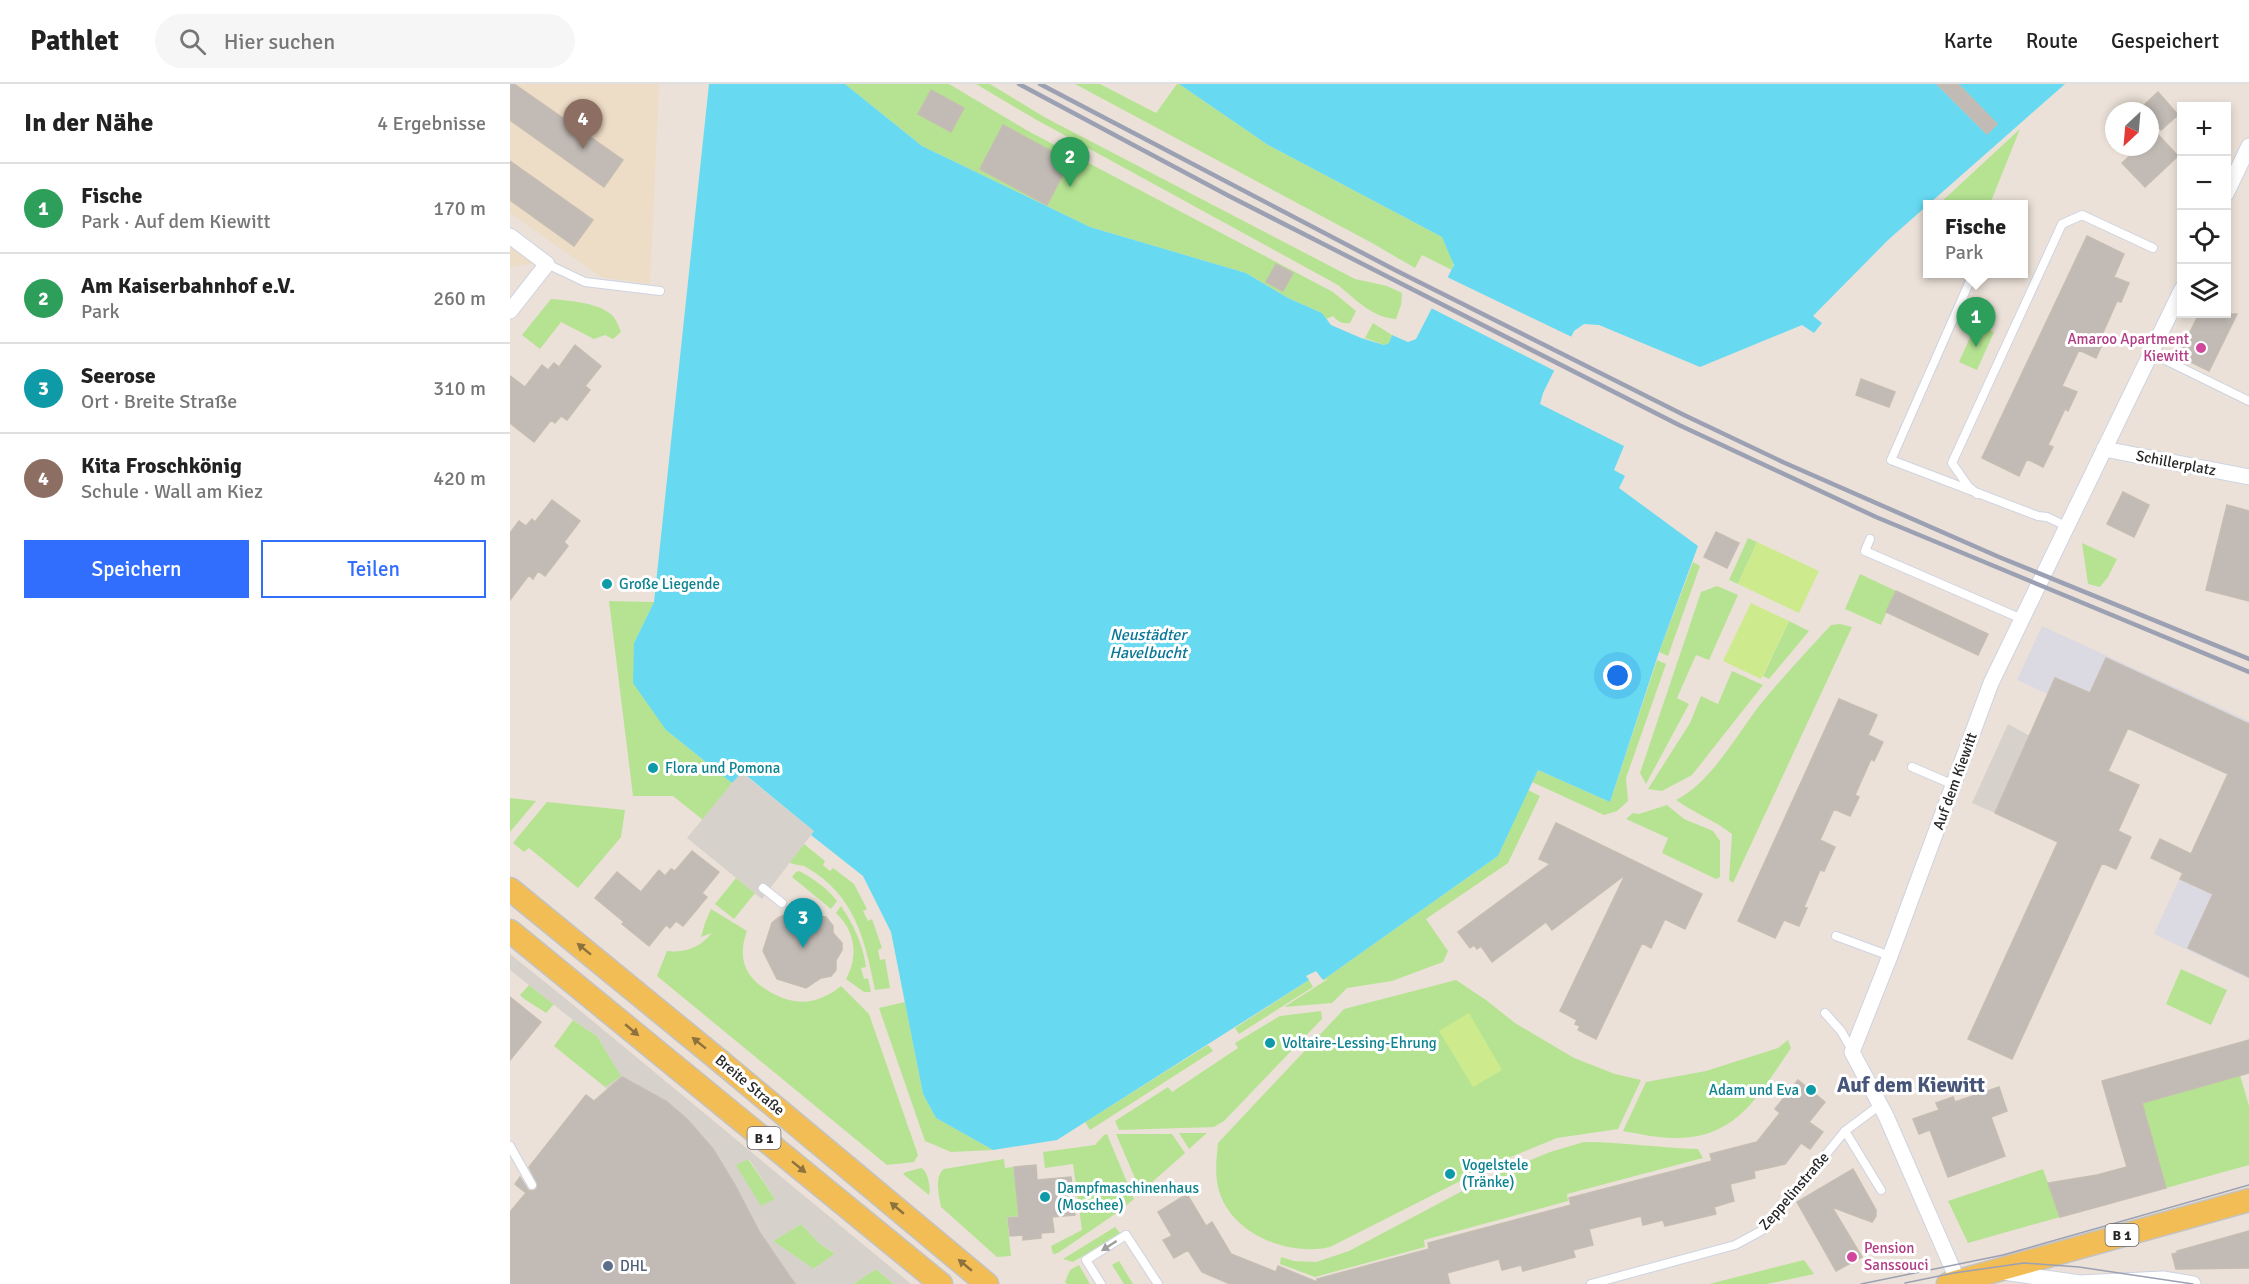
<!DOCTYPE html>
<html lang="de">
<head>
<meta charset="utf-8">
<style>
  :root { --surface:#fff; --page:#f6f6f6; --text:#222; --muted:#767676; --line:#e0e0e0; --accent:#326efd }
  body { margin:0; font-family:Signika,sans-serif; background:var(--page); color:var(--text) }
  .controls { position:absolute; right:18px; top:18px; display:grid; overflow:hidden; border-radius:0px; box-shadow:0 3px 9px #0003 }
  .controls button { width:54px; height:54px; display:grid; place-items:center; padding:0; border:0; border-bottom:2px solid var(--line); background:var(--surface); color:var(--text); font:30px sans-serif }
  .compass { position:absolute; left:1595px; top:18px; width:54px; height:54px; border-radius:50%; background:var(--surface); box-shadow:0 3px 9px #0003; rotate:206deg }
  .you { position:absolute; left:1108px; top:592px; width:21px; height:21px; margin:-15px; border:4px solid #fff; border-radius:50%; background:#1a73e8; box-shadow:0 0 0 9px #1a73e833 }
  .badge { display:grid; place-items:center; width:39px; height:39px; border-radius:50%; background:var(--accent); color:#fff; font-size:20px; font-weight:700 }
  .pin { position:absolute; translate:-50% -50px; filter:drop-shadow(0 2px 3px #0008) }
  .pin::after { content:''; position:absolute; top:32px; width:21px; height:18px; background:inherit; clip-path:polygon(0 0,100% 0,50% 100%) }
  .popup { position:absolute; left:1413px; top:116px; width:105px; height:78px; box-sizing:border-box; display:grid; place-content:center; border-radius:0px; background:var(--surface); filter:drop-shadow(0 2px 4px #0005); font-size:20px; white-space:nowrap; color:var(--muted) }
  .popup b { font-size:22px; color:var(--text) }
  .popup::after { content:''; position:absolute; left:50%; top:100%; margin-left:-12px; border:12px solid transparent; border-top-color:var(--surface) }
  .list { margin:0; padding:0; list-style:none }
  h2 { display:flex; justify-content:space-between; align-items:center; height:78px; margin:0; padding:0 24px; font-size:26px }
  h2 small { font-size:20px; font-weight:400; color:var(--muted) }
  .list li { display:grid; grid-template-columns:39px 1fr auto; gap:18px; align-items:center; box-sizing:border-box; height:90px; padding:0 24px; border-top:2px solid var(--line) }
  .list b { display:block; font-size:22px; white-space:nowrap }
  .list p { margin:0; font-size:20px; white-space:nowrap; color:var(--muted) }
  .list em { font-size:20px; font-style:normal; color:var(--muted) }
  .actions { display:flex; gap:12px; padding:18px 24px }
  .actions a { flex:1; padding:14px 0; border:2px solid var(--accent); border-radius:0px; text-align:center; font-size:21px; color:var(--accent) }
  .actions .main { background:var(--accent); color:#fff }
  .icon { flex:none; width:33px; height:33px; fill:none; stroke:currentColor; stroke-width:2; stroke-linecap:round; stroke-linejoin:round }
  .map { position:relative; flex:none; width:1739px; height:1200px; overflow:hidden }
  header { display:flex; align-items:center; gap:36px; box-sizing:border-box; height:84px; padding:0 30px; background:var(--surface); border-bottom:2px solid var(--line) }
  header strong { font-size:28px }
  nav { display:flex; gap:33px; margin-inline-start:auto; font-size:21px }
  .search { width:420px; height:54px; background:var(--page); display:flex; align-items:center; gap:15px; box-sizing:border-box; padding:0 21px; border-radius:33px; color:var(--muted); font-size:22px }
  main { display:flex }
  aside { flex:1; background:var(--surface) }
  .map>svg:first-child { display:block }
  .industrial { fill:#dbd9e2 }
  .education { fill:#eddcc6 }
  .green { fill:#b6e392 }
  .pitch { fill:#cdeb8d }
  .plaza { fill:#d6d1cb; fill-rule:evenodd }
  .water { fill:#67daf1 }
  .pier { fill:#ebe1d8 }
  .building { fill:#c2bbb5; stroke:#c5bdb2; stroke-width:1.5 }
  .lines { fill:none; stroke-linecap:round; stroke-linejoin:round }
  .lane-casing { stroke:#cdd3e1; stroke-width:10 }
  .street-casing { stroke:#cdd3e1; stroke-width:17 }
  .primary-casing { stroke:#c3c3c3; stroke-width:25 }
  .lane { stroke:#fff; stroke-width:8 }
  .street { stroke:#fff; stroke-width:15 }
  .primary { stroke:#f3bd55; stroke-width:22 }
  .tram { stroke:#9ba1b2; stroke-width:1.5 }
  .rail { stroke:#9ba1b2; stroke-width:4.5 }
  .oneway { fill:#8d723e }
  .oneway2 { fill:#9e9e9e }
  .hotel-dot { fill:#d1479c; stroke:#fff; stroke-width:2 }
  .culture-dot { fill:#0f9aa8; stroke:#fff; stroke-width:2 }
  .service-dot { fill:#5c6f8a; stroke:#fff; stroke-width:2 }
  .labels { text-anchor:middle; stroke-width:6; stroke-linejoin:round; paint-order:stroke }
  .shield { fill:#fff; stroke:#686868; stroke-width:1.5 }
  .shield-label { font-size:14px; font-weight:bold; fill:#272727 }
  .hotel-label { font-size:15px; fill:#b23c85; stroke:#fff; text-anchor:end }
  .street-label { font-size:15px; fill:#272727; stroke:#fff }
  .culture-label { font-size:15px; fill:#0d838f; stroke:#fff; text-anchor:start }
  .service-label { font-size:15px; fill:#4e5e75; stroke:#fff; text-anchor:start }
  .water-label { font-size:16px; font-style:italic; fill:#0a7798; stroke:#fff }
  .district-label { font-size:21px; font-weight:bold; fill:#475578; stroke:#fff }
</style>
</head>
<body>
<header>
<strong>Pathlet</strong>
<div class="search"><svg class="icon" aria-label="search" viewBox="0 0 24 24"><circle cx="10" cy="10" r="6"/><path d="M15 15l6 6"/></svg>Hier suchen</div>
<nav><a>Karte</a><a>Route</a><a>Gespeichert</a></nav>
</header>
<main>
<aside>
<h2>In der Nähe<small>4 Ergebnisse</small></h2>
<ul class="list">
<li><span class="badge" style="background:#2e9e5b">1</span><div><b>Fische</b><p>Park · Auf dem Kiewitt</p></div><em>170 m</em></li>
<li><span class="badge" style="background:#2e9e5b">2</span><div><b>Am Kaiserbahnhof e.V.</b><p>Park</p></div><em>260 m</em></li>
<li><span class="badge" style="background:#0f9aa8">3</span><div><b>Seerose</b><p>Ort · Breite Straße</p></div><em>310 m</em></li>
<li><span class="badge" style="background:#8d6e63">4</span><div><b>Kita Froschkönig</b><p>Schule · Wall am Kiez</p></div><em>420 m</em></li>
</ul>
<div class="actions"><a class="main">Speichern</a><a>Teilen</a></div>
</aside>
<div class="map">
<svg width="1739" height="1200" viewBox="0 0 1739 1200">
  <rect width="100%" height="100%" fill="#ebe1d8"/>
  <path class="industrial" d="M1532,542l207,95v258l-95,-45 74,-160 -211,-94z"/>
  <path class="education" d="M0,0h149l-9,200 -49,-7 -91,-64z
    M0,162l23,17 -23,4z"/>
  <path class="green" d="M335,0h104l79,47 305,161 23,19 -6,12c-7,1 -12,-1 -17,-7l-7,3 -4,-6 -34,-15 -42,-25 -156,-46 -168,-81z
    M466,0h14l56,34 309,161 32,7 15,7 -1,12 -5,14c-23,-1 -41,-20 -58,-34l-303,-166z
    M565,0h25l56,29 21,-29h2l89,61 174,92c5,10 14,22 10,33l-30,-15 -7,13 -43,-25z
    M1510,45l-30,75h-51z
    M41,215c19,2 46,3 61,16 4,4 7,12 9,17l-8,7 -8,-4 -11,4 -33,-17 -21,27 -18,-14z
    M863,239l19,12 -3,8 -5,2 -19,-7z
    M1466,240l18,8 -17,38 -18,-8z
    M1238,454l9,4 -19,42 -9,-4z
    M1572,459l35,16 -9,18 -8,10 -12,-3z
    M1183,478l7,4 -32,90 -9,-4z
    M1350,490l36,17 -15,34 -36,-16z
    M1207,502l21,9 -29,65 -13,-5 -19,43 12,6 -43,80 -6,-11 61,-181z
    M99,517l45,1 -20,41 32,87 66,53 -29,37 -30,-24h-40z
    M1279,537l20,10 -40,48 -6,-3z
    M1330,540l12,3 -119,256 -4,-3 3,-46c-18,-14 -38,-21 -56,-34 36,-18 62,-68 87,-99 22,-26 45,-51 68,-76z
    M1147,576l9,4 -40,114 2,23 -11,10 -13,4 -72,-33 6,-12 72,32z
    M1222,587l31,14 -71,90 -30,16 -14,-2 42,-66 11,-27 17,8z
    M1018,706l12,6 -32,67 -82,56 22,32 -5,11 -51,19 -45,7 -15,15 -48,4 44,-28 -5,1 175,-124z
    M0,714l26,3 -26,31z
    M37,718l78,8 -4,27 -43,51 -49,-40 -5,4 -11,-9z
    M1157,721l17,14 29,12 7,10v36l-4,2 -54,-26 6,-15 -42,-19 7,-6 6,1z
    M294,760l21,17 -2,4 7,6 3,-3 21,16 13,25 -4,2 5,10 4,-2 10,29 -4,2 2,10 5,-1 5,29 -15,2c-10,-50 -20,-95 -69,-123 -5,-3 -11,-1 -17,-5z
    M289,787c14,7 29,18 38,30l-6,8 -39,-32 4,-5z
    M226,794l19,15 -21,26 -19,-15z
    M331,822c13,19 22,39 25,61l-5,1 3,11 4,-1 3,14h-7l-18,-13c13,-23 9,-48 -10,-66z
    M201,825l36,22c-9,24 -4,43 17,57 27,18 51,19 77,-2l28,28 49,141 -4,7 -27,3 -230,-189 10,-25c20,2 33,-4 45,-18l-11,4 4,-14z
    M1671,885l46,21 -16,35 -45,-21z
    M799,896l4,7 -74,47 -4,-6z
    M946,896l30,20 29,23 59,35 41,16 26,6 -23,49 -61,9 -63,26 -164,83c-39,9 -91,-10 -108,-48 -8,-18 -6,-37 -4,-56l126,-134z
    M19,901l25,19 -8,9c-8,-6 -21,-12 -26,-18z
    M395,918l18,92 13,24 57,32 -42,2 -26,-11 -46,-133z
    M811,927l1,8 -98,102 -10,6 -95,3 -4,-9 53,-34 4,5 66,-44 -3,-5 45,-27z
    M63,936l24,16 25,41 -17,10 -51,-41z
    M1278,956l3,8c-31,45 -54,92 -117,90 -17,0 -34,-4 -51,-7l23,-49 60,-11 72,-23z
    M698,961l5,6 -123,79 -5,-8z
    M1730,991l9,31v59l-83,23 -25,-85z
    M669,1049h28l-18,16z
    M597,1050l27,65 -13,11 -63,43 -5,1 -2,-8 31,-16 -9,-66 -28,4 -2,-16 52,-7 9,-10z
    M606,1050h56l13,19 -44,39z
    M1074,1058c39,0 76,6 114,7l5,9 -136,36 1,7 -144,39 1,7 -110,30 -35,-13 1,-7 13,4 22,1 33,-11 134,-71 67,-28z
    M238,1075l27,40 -14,8 -26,-42z
    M494,1075l1,9 8,-1 7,49 -13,1 4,39 -14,1 -56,-50c-2,-11 -7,-31 3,-38z
    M411,1084c7,3 10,20 8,27l-26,-21 3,-2z
    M1533,1085l17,48 -92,26 -20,-42z
    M291,1140l19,20 16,10 -23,15 -40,-28z
    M605,1143l5,6 -47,29 -10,-3z
    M1294,1176l10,14 -47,10h-58z
    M609,1177l14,23h-9l-12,-19z
    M569,1181l11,19h-23l-2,-2 5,-12z
    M366,1185l18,15h-41z"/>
  <path class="pitch" d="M1247,458l62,29 -20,42 -61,-29z
    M1241,519l38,18 -28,58 -38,-18z
    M959,929l33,57 -29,17 -34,-56z"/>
  <path class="plaza" d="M1498,640l22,12 -35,77 -23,-10z
    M231,688l73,59 -52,68 -75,-61z
    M0,870l56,45 345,285h-17l-18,-15 -23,15h-74l-168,-197 -3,3 -3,-3 16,-11 -24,-40 -24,-16 -63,-50zM239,1075l26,40 -14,7 -25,-41zM291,1140l19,20 15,9 -21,16 -41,-28z"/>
  <path class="water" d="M199,0h136l77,62 168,81 156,46 42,25 34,15 9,12 30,13 23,7 5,-2 3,-8 16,7 8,-3 38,-74 -12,-28 -174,-92 -89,-61h886l-177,156 -75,76 9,7 -8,10 -12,-8 -102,42 -101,-42 -15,-1 -10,7 -31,62 -3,11 84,42 -10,24 11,6 -6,12 79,58 -39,106 -49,150 -72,-32 -40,86 -175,124 -7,-9 -10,5 3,4 -252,160 -64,10 -57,-32 -13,-24 -32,-162 -28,-56 -52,-41 3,-4 -72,-59 -10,11 -66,-53 -33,-47 1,-40 20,-41z"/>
  <path class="pier" d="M935,192l129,62 -17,34 -128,-65z"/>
  <path class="building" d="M0,0h4l109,76 -19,27 -94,-67z
    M1427,0h21l39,40 -10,10z
    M421,6l33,18 -13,24 -33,-18z
    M1648,8l20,23 -17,15 -11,-12v-7h-6l-3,-3z
    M493,41l67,36 -23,44 -67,-36z
    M1640,42l28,30 -33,31 -23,-24 17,-16h11z
    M0,77l83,59 -19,26 -64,-46z
    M1577,152l37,18 -10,23 15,6 -8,19 -4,-1 -16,36 4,1 -9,20 -17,-8 -17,36 15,6 -9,19 -3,-2 -17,36 5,2 -10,20 -16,-8 -8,17 -37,-18z
    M766,180l17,9 -10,18 -17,-9z
    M1689,230h38l-28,57 -31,-15z
    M65,261l26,21 -16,20 5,4 -23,30 -6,-4 -6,7 -4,-3 -17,22 -24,-19v-47l15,11 17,-22 6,5 6,-7 5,4z
    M1351,295l34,13 -6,15 -33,-12z
    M1613,408l26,13 -15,32 -27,-13z
    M42,416l28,21 -16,21 4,4 -23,30 -7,-5 -5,8 -4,-4 -19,25v-67l9,-12 7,5 6,-7 3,3z
    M1717,421l22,6v90l-43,-11z
    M1206,448l23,11 -12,25 -23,-11z
    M1386,507l92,43 -10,21 -92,-43z
    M1596,574l143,66v253l-61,-29 25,-54 -33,-15 3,-6 -32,-15 9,-19 31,15 37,-80 -100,-46 -20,43 31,14 -21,46 13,6 -15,32 -14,-6 -90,196 -44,-20 90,-197 -63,-29 60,-135 35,15z
    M1329,615l38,16 -9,20 15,7 -9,19 -3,-2 -16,36 4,2 -9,19 -16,-7 -14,31 15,7 -11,24 -4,-1 -16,37 3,1 -8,18 -15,-6 -9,18 -37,-17z
    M1046,739l146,71 -17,35 -20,-10 -14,29 -9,-5 -46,96 -18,-9 2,-4 -5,-2 2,-4 -17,-9 65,-136 -73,55 -6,-8 -54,40 -11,-16 -4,3 -3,-4 -4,3 -12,-16 92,-68 -11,-5z
    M182,767l27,21 -17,21 5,4 -24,29 -7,-5 -6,7 -4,-3 -17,21 -27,-22 2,-2 -29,-24 22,-26 24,20 18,-22 6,6 6,-7 4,2z
    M288,825l10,2 6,5 12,1 7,9v7l9,10v7l-6,10v10l-5,6 -10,2 -15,10 -29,-9 -14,-28 9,-28 6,-5z
    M0,913l31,25 -31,38z
    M1739,956v33l-107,30 24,85 -106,29 -12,-34 49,-8 30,-8 -25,-86z
    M112,993l44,24 21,18 26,30 22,36 25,48 35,51h-285v-72l16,-19 -11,-9 5,-7 8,13 5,1 4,-2v-6l-8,-16 57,-72 8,6z
    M1288,996l27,22 -16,20 14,10 -13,17 -9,-6 -16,21 -31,7 1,7 -25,6 4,17 -20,6 2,7 -51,12 -2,-6 -20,5 -2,-9 -52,13 4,16 -20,5 2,7 -52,14 -2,-6 -19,5 -3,-11 -52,14 3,11h-220l-28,-12 -14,-22 -14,8 -11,-18 9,-4 -14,-24 29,-18 19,32 6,-4 19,32 45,18 2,-6 39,16v-3l112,-30 -1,-6 143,-38 -2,-7 143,-37 -2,-7 47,-12 23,-29 -5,-4z
    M1489,1003l8,24 -16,6 14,39 -57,21 -18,-47 -11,4 -6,-15 26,-9 -3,-7 17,-6 2,5z
    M526,1081l1,15 34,-3 4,38 -23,2 2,15 -13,1v5l-18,2v-5l-13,1 -2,-18 11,-1 -5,-50z
    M1343,1085l23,41v6l-4,6 -40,-15 30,50 -26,14 -39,-69z
    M1739,1147v37l-73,1 -4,-15 5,-1v-2z"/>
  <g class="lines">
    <defs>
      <path id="lane" d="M37,180l38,18 75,9
        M1463,190l-82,186 147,56 9,1 21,10
        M1641,269l98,48
        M1467,410l-9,-8 -16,-23 110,-239 20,-9 71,33
        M1360,455l-5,12 157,68
        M1402,683l42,18
        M253,804l19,15
        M1326,852l54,20
        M1315,929l16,18 11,19
        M1335,1047l36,59
        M0,1062l22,39
        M591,1200l-15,-24 40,-25 32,49
        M1081,1200l144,-39 26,-14 18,-19 66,-81 35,-26"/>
      <path id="street" d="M1716,110l23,-48
        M0,152l37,28 -37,47
        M1594,365l145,28
        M1493,1188l77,11 83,-4 30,5
        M1448,1197l-72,-165 -34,-64 38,-96 101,-273 191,-394"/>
      <path id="primary" d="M0,805l210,172 267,223
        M0,847l431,353
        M1438,1200l301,-84"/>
    </defs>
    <use href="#lane" class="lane-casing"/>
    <use href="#street" class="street-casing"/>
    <use href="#primary" class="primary-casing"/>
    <use href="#lane" class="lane"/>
    <use href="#street" class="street"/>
    <use href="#primary" class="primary"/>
    <path class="tram" d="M1395,1199l49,-10 70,-10 55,4 114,17
      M1351,1200l142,-29 246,-70"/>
    <path class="rail" d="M509,0l210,112 450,229 197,92 373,155
      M530,0l355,186 289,145 101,48 214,94 250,102"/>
  </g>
  <defs><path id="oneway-solid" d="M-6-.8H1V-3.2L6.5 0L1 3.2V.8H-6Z" transform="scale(1.5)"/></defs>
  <g class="oneway">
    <use href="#oneway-solid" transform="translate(74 865) rotate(-141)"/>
    <use href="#oneway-solid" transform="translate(122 946) rotate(40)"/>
    <use href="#oneway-solid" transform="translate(189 959) rotate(-141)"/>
    <use href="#oneway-solid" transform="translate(289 1083) rotate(39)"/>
    <use href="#oneway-solid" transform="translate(387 1124) rotate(-140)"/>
    <use href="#oneway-solid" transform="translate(455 1181) rotate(-140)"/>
  </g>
  <use class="oneway2" href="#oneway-solid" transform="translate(599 1162) rotate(147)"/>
  <g class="hotel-dot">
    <circle cx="1691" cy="264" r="6"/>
    <circle cx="1342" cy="1173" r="6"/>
  </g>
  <g class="culture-dot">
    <circle cx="97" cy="500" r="6"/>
    <circle cx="143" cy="684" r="6"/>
    <circle cx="760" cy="959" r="6"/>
    <circle cx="1301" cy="1006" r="6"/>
    <circle cx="940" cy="1090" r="6"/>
    <circle cx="535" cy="1113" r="6"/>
  </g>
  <circle class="service-dot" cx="98" cy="1182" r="6"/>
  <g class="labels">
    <g class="shield">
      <rect x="237.5" y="1043" width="33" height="22" rx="4.5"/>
      <rect x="1595.5" y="1140" width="33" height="22" rx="4.5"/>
    </g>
    <g class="shield-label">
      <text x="254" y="1059">B 1</text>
      <text x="1612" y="1156">B 1</text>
    </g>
    <g class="hotel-label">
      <text x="1679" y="260">Amaroo Apartment<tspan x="1679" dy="17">Kiewitt</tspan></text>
      <text x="1354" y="1169" text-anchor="start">Pension<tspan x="1354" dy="17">Sanssouci</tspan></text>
    </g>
    <g class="street-label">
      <text transform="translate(1666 379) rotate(11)" y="5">Schillerplatz</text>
      <text transform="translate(1445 697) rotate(-70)" y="5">Auf dem Kiewitt</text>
      <text transform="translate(240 1001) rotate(40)" y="5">Breite Straße</text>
      <text transform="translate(1284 1107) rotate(-49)" y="5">Zeppelinstraße</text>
    </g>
    <g class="culture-label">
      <text x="109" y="505">Große Liegende</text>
      <text x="155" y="689">Flora und Pomona</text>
      <text x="772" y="964">Voltaire-Lessing-Ehrung</text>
      <text x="1289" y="1011" text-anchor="end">Adam und Eva</text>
      <text x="952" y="1086">Vogelstele<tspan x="952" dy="17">(Tränke)</tspan></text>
      <text x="547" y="1109">Dampfmaschinenhaus<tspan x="547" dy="17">(Moschee)</tspan></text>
    </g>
    <g class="service-label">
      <text x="110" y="1187">DHL</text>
    </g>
    <g class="water-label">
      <text x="638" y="556">Neustädter<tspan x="638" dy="18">Havelbucht</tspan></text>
    </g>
    <g class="district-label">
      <text x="1401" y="1008">Auf dem Kiewitt</text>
    </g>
  </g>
</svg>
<div class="controls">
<button>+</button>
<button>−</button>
<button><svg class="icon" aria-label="locate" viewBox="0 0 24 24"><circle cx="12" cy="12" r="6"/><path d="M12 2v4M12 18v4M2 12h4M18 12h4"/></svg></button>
<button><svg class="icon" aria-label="layers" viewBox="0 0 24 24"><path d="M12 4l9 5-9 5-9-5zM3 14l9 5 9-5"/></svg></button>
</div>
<svg class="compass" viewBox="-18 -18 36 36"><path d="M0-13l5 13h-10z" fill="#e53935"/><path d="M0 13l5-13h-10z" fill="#767676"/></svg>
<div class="you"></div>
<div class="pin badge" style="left:1466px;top:263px;background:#2e9e5b">1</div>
<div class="popup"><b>Fische</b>Park</div>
<div class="pin badge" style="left:560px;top:103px;background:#2e9e5b">2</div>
<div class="pin badge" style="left:293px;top:864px;background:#0f9aa8">3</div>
<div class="pin badge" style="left:73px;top:65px;background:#8d6e63">4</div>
</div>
</main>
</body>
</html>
